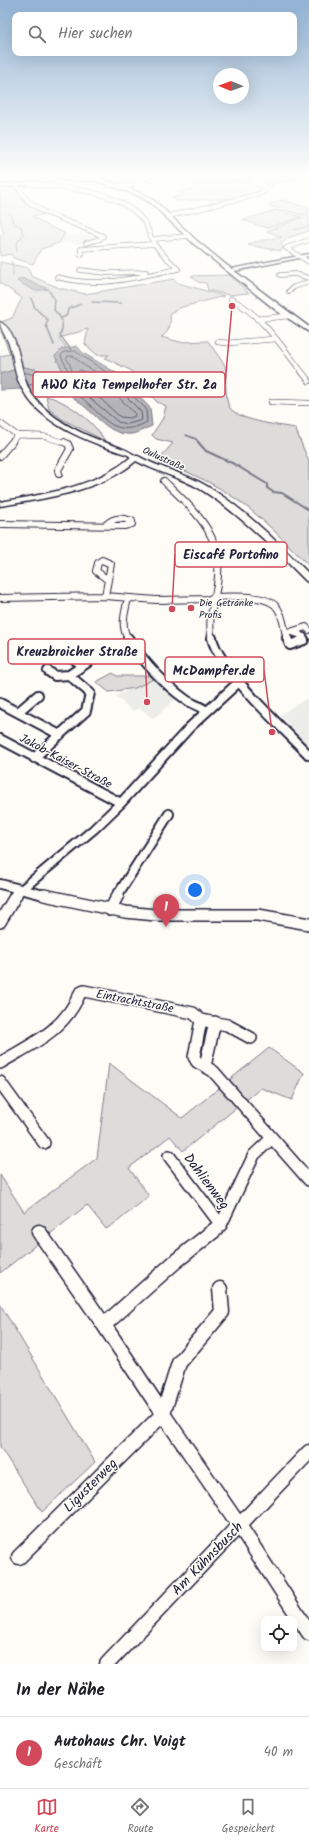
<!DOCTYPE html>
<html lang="de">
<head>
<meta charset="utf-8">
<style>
  :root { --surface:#fff; --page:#f6f6f6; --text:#202124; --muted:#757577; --line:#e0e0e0; --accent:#d1495b }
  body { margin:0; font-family:Kalam,sans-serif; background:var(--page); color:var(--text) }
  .controls { position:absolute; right:12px; bottom:12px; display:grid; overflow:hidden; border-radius:8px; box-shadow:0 4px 16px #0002 }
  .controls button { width:36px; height:36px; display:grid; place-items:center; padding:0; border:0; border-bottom:1px solid var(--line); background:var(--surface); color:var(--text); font:20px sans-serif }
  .compass { position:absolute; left:213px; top:68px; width:36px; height:36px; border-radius:50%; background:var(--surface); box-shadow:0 4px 16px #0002; rotate:271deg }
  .you { position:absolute; left:195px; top:890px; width:14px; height:14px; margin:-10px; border:3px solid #fff; border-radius:50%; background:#1a73e8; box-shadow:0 0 0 6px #1a73e833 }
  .badge { display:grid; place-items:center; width:26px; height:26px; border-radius:50%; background:var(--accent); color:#fff; font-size:13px; font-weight:700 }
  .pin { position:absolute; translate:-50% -33px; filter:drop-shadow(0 1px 2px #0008) }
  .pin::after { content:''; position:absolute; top:21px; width:14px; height:12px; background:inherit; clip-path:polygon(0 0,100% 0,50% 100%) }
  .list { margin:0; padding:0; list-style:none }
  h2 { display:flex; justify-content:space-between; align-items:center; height:52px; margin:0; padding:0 16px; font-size:17px }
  h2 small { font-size:13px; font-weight:400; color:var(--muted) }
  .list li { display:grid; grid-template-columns:26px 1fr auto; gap:12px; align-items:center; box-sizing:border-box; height:72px; padding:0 16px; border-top:1px solid var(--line) }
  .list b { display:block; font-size:15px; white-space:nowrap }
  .list p { margin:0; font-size:13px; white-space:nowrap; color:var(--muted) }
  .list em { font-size:13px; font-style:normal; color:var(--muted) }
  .icon { flex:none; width:22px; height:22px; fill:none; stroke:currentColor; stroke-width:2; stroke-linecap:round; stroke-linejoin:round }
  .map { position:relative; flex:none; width:309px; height:1664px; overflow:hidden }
  .search { position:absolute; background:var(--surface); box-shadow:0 4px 16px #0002; left:12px; right:12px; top:12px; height:44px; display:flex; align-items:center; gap:10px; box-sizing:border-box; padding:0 14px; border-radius:8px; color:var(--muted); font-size:15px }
  .sheet { height:124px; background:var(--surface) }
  nav { display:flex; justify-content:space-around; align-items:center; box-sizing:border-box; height:56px; border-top:1px solid var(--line); background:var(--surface); font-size:11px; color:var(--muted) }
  nav a { display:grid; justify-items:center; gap:2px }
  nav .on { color:var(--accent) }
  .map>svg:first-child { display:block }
  .built { fill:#ecece9 }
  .green { fill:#dddcdb; stroke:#807f8b }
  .water { fill:#b2b2b7; stroke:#787885 }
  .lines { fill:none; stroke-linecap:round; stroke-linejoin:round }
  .shore { stroke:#5c5c6d; stroke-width:1 }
  .stream-far2 { stroke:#787885; stroke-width:1 }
  .stream-far1 { stroke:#787885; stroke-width:1.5 }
  .stream { stroke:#787885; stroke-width:2 }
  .minor-far5-casing { stroke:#22223b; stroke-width:5.5 }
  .minor-far4-casing { stroke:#22223b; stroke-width:6 }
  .minor-far3-casing { stroke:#22223b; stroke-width:8 }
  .minor-far2-casing { stroke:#22223b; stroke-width:12 }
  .minor-far1-casing { stroke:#22223b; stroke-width:14 }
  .minor-casing { stroke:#22223b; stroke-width:17 }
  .tertiary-casing { stroke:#22223b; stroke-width:3 }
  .secondary-casing { stroke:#22223b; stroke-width:3 }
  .primary-casing { stroke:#22223b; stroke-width:3 }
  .minor-far5 { stroke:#fdfcf7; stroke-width:4 }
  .minor-far4 { stroke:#fdfcf7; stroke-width:5 }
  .minor-far3 { stroke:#fdfcf7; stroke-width:6 }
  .minor-far2 { stroke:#fdfcf7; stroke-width:8 }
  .minor-far1 { stroke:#fdfcf7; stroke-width:11 }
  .minor { stroke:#fdfcf7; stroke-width:14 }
  .tertiary { fill:#fdfcf7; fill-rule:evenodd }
  .secondary { fill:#fdfcf7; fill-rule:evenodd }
  .primary { fill:#fdfcf7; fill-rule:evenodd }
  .poi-dot { fill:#d1495b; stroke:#fdfcf7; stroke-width:1.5 }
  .labels { text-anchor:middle; stroke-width:3; stroke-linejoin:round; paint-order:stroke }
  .far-street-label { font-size:10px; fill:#22223b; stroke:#fdfcf7 }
  .far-poi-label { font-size:10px; fill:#22223b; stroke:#fdfcf7; text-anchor:start }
  .street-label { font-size:12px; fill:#22223b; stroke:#fdfcf7 }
  .near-street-label { font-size:14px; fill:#22223b; stroke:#fdfcf7 }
  .leader { fill:none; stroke:#d1495b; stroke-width:1.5 }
  .callout-dot { fill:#d1495b; stroke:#fdfcf7; stroke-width:1.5 }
  .callout { fill:#fdfcf7; stroke:#d1495b; stroke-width:1.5 }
  .callout-label { font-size:13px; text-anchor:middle; font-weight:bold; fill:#22223b }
</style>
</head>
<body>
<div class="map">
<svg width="309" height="1664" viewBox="0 0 309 1664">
  <rect width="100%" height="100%" fill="#fdfcf7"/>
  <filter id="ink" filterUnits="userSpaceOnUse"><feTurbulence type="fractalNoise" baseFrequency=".025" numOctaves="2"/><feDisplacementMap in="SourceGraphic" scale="8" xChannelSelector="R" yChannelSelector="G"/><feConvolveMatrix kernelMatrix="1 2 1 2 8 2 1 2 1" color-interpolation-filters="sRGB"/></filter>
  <g filter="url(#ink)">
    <path class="built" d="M91,232l9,5 -4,3 -13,3h-24l3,-6z
      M159,679l20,17 -23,20 -4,2 -12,-10 -8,3 -16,-15 18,-9z
      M309,697v49l-29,-31z"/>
    <path class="green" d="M0,175h56c-16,7 -36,9 -54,10h-2z
      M233,178h11l6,6 11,3 -4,7 -12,4 -69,3 -4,-4 11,-1 -4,-4 17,-4 -5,-6 30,-1z
      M0,187h10l5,2 11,15 19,10 -13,2 18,11 15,6 -6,10 -18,6 -8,15 -20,-6 -2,-4 -11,2v-21l4,-1 -4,-15z
      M282,200l27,8v5l-7,2 -35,-10z
      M276,210l25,7 -34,11 -24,-8z
      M309,215v16l-22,7 -6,7 2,3 -2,3 -33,-6 6,-3 28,-5 -15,-6z
      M0,262l28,6 3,8 28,12 26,6 89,-15 4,4 46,13 -42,11 -12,6c1,10 0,20 -9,24l19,5 28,-1 18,26c0,11 -1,26 2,37 5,17 51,21 67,24l14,34v104c-25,-25 -49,-52 -79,-71 -22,-15 -47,-25 -72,-35l15,-17 -17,-4 -4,-4 11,-17 3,-12 -9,-4 -16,-18 3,-3 -14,-11 -25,-12 4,-3h-12l-12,-11 3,-15 -29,9 7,9 -11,9 8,15 -9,2 -30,-6 -24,7v-18l10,-2 -9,-23 6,-2 -6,-7 11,-4 10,-20 -22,-15z
      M229,275l20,18 -20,2 -21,-5 -2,-7 -8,-1 -7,-6z
      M46,396c20,4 49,26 59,45l-43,-22 -13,-10z
      M113,673l4,3h29l11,-3 3,3 -25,12 -26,4 -13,-10z
      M269,1048l35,25 -12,27 -31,-12 -78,63 -13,-15 -41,32 20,28 -32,26 -11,7 -19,-24 -87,68v-98l24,37 73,-54 12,-95 73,55z
      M0,1304l95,158 -53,50 -42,-65z"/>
    <path class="water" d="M21,278l28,11 -14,2 -18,-10z
      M77,346l6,7 35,21 32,34 2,18c-6,2 -14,7 -20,8 -23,2 -35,-19 -52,-31 -4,-3 -10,-9 -15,-10 -21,-6 -43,-4 -65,-3v-16l24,-7 30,6 9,-2 -8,-15 7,-7z"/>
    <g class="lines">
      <path class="shore" d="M68,356h5l12,10 27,15 29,31 1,8 -14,4 -10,-2 -35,-30 -18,-9c5,-12 11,-8 2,-24z
        M81,370l27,16 27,28v2l-5,2 -10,-1 -18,-17 -26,-18 3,-11z
        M24,372c14,4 29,9 43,1v-5l-6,-12 3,-4 11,-1 40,27 31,31 1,13c-40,22 -48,-19 -79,-33 -12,-5 -27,-5 -40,-4"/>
      <path class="stream-far2" d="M10,214l3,9 10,5 -2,3 3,3 -8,10 1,7
        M294,230l15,-4
        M11,261l2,4v11"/>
      <path class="stream-far1" d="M49,291l6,9 -1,10c8,8 11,14 6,25l11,15
        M31,298l4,10 13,12 -2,5 8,20
        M92,302l29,1
        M62,318l5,-3 1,-6 13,-5
        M186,435l10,4 3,4"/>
      <path class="stream" d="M198,442l8,9 28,13 33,20v4l6,4 9,1 27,17"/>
      <defs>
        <path id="minor-far5" d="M141,175l10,5
          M259,175l14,5 36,-5
          M234,178l24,-3
          M29,184c37,4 88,5 114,36 6,6 6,18 12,25 6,8 15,16 23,24
          M16,185l12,16 16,11 59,24 -3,3 -14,4
          M108,185l23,1
          M169,216l87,-21 7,-3 10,-12
          M152,239l37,-3
          M309,240l-23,8 23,14
          M81,255v-6l73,-5
          M80,270l26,3 40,-1
          M280,275l15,-1 14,4
          M57,277c45,12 77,0 121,-8
          M289,291l5,-4 15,-5"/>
        <path id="minor-far4" d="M231,299c33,17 55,54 78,82
          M257,319l31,-3
          M218,342l10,1 46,-4
          M271,402l38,1
          M0,423l17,12 -6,8
          M16,435l27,1 23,7"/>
        <path id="minor-far3" d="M0,456l12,-14
          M59,474l-1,-4 12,-21 -2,-5 -4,-2
          M164,481c32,31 61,55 53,104 -3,19 -10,35 -5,54
          M0,524l125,2 7,-2v-3c-10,-4 -19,-4 -26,4
          M102,560l9,4 -3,16 -12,-9 2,-8z
          M105,596l3,-16
          M213,597c17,0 56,-4 65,12 6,9 6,21 9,30
          M0,598l105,-2 51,4 56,-1
          M128,598c-3,15 -8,27 0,41
          M290,632l16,-5 3,3
          M292,632l7,2 5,5"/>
        <path id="minor-far2" d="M128,638c15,23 35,45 57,61 7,5 15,7 22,12
          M212,638c8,33 72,91 97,117
          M287,638l3,7 14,-5 -1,-2
          M59,649l18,12 4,6
          M48,671l7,5 14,-1
          M0,703l60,32
          M18,712l20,-17
          M0,739l121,64
          M34,758l52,-47 4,-18 -21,-18 24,-16
          M0,884l48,12
          M14,896l80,-67 27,-26 69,-76 50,-46
          M117,896l52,-82"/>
        <path id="minor-far1" d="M44,895l81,17 31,3h102l51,9
          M110,910l8,-15
          M0,922l16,-27
          M201,1020l-7,37 3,5 16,9 96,109
          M0,1063c33,-20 64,-32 80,-70l4,-2 109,22 8,7 26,5 24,13
          M205,1066l10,-44
          M0,1082l44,61
          M169,1156l52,69
          M215,1230l6,-5 33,-70 17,-16"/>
        <path id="minor" d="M220,1289l2,23 -43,51 -16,51 76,111 70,108
          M104,1325l72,-64 40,-32
          M19,1557l144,-143 -59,-89 -65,-93
          M107,1664l202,-212"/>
        <path id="tertiary" d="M50,178l49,2 2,1 -51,-1 -21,5 -29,2v-2l29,-2z
          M309,254v2l-80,16 -3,-2z
          M0,322c22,11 18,55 33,74 18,23 44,36 71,46 11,4 24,7 33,15v2h-4l-5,-4c-41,-14 -93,-31 -110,-75 -4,-10 -4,-20 -7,-30 -2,-10 -11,-20 -11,-28z"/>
        <path id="secondary" d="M132,456h6c21,12 46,17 67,29 39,23 72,57 104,89v8l-3,-1c-33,-33 -66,-67 -106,-92 -20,-12 -44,-17 -64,-28 -34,30 -93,38 -136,45v-4c45,-8 97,-15 132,-46z"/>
        <path id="primary" d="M85,175h7l49,18 14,8 42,40 28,23 84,63v5l-32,-21 -56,-45 -28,-23 -42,-40 -14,-8 -43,-15z"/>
      </defs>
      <use href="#minor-far5" class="minor-far5-casing"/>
      <use href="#minor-far4" class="minor-far4-casing"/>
      <use href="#minor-far3" class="minor-far3-casing"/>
      <use href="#minor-far2" class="minor-far2-casing"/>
      <use href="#minor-far1" class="minor-far1-casing"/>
      <use href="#minor" class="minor-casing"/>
      <use href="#tertiary" class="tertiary-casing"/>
      <use href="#secondary" class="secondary-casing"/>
      <use href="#primary" class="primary-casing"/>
      <use href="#minor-far5" class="minor-far5"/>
      <use href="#minor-far4" class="minor-far4"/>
      <use href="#minor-far3" class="minor-far3"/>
      <use href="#minor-far2" class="minor-far2"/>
      <use href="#minor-far1" class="minor-far1"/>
      <use href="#minor" class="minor"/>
      <use href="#tertiary" class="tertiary"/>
      <use href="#secondary" class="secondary"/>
      <use href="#primary" class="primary"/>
    </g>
  </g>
  <linearGradient id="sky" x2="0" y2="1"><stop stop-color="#92b3d4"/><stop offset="0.43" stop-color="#fefefb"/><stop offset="1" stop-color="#fefefb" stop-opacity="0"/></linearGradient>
  <rect width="309" height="408" fill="url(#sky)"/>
  <circle class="poi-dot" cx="191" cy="608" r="4"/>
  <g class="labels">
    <g class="far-street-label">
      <text transform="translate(164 458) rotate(24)" y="4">Oulustraße</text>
    </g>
    <g class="far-poi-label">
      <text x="199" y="606">Die Getränke<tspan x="199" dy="12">Profis</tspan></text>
    </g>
    <g class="street-label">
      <text transform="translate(66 761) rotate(28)" y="4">Jakob-Kaiser-Straße</text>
      <text transform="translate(135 1001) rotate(11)" y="4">Eintrachtstraße</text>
    </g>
    <g class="near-street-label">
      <text transform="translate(207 1181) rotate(53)" y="5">Dahlienweg</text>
      <text transform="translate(90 1485) rotate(-45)" y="5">Ligusterweg</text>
      <text transform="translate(207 1558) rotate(-46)" y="5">Am Kühnsbusch</text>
    </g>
  </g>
  <path class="leader" d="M232 306L225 384M172 609L175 554M147 702L145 651M272 732L264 670"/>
  <g class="callout-dot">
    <circle cx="232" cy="306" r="4"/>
    <circle cx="172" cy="609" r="4"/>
    <circle cx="147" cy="702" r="4"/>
    <circle cx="272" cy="732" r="4"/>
  </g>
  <g class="callout">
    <rect x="33" y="372" width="192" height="25" rx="4"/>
    <rect x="175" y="542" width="112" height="25" rx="4"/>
    <rect x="8" y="639" width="137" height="25" rx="4"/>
    <rect x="165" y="657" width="99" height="25" rx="4"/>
  </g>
  <g class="callout-label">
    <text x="129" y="389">AWO Kita Tempelhofer Str. 2a</text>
    <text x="231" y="559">Eiscafé Portofino</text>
    <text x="77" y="656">Kreuzbroicher Straße</text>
    <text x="214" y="675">McDampfer.de</text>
  </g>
</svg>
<div class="controls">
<button><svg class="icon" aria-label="locate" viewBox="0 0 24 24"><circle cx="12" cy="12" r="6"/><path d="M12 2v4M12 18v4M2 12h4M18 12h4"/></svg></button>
</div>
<svg class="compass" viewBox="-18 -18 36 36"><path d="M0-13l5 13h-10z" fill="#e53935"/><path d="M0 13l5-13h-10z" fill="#757577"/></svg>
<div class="you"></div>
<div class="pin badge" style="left:166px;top:927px">1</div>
<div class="search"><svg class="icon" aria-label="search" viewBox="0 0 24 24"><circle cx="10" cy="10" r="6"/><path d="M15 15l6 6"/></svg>Hier suchen</div>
</div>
<section class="sheet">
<h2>In der Nähe<small></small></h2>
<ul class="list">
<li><span class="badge">1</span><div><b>Autohaus Chr. Voigt</b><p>Geschäft</p></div><em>40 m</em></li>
</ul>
</section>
<nav>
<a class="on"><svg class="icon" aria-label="map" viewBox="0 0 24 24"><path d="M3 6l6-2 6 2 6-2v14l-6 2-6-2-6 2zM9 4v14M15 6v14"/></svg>Karte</a>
<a><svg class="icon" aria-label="directions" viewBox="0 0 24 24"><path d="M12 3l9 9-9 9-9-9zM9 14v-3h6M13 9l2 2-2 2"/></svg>Route</a>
<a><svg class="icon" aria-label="saved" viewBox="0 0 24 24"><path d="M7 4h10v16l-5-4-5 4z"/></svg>Gespeichert</a>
</nav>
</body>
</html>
